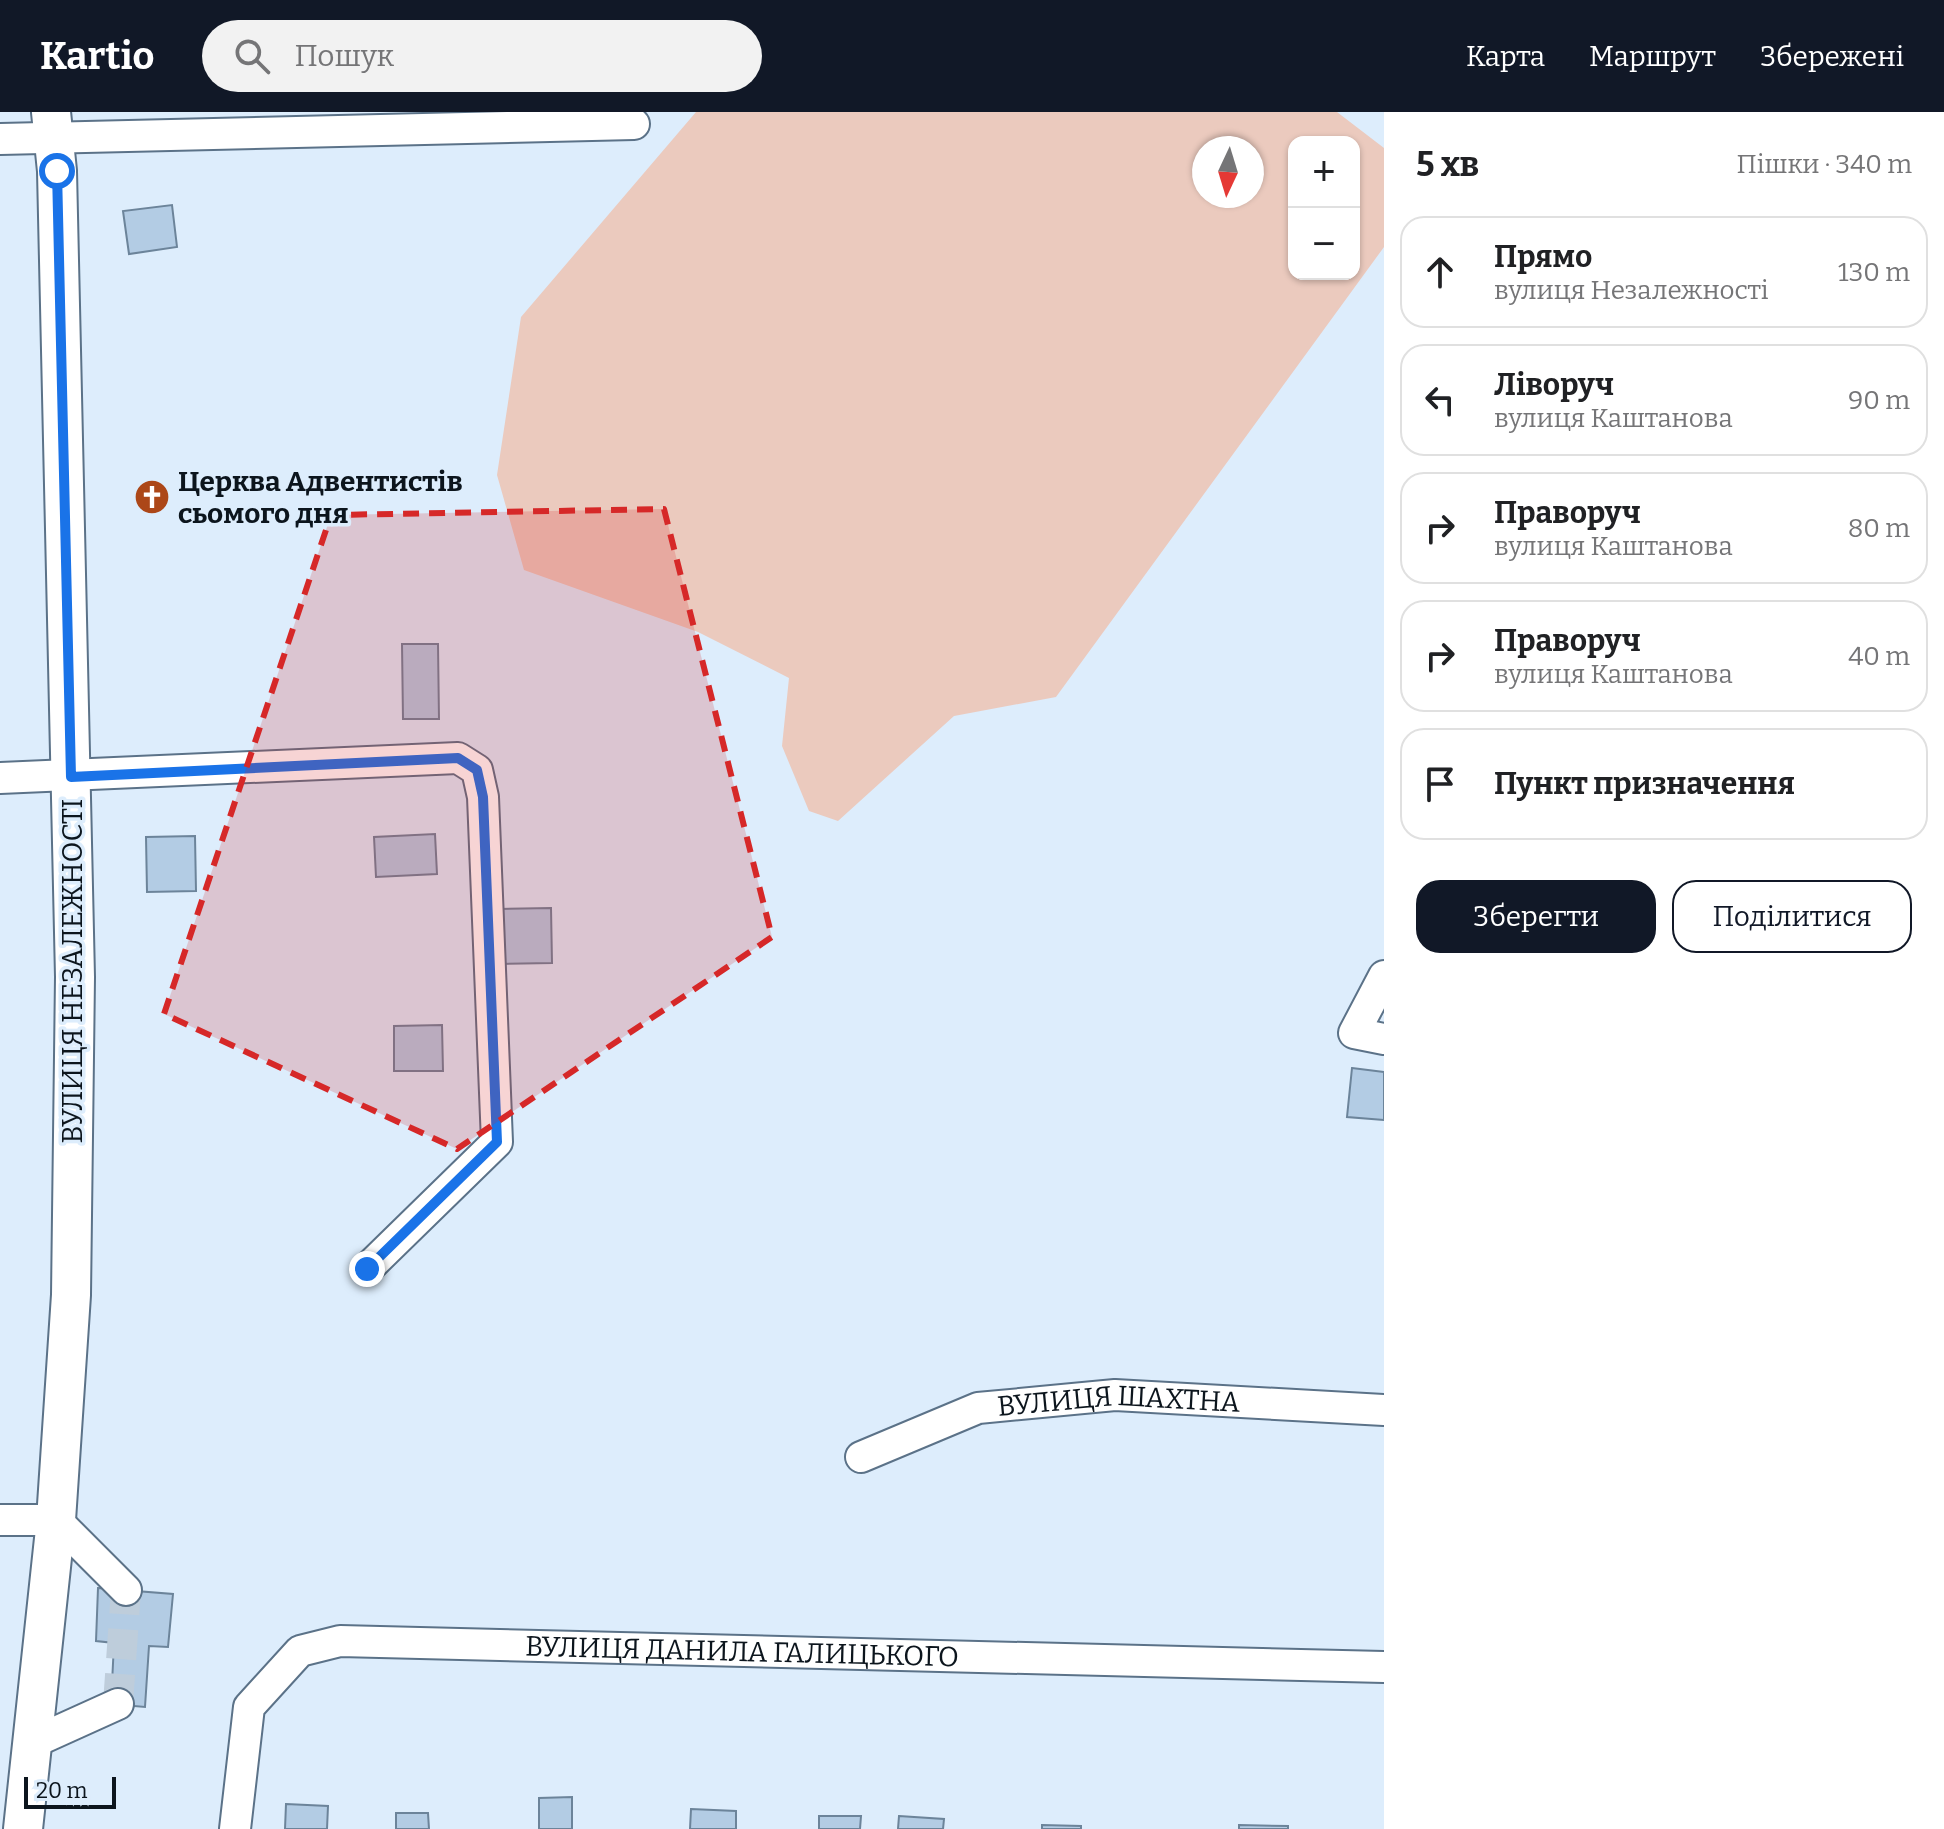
<!DOCTYPE html>
<html lang="uk">
<head>
<meta charset="utf-8">
<style>
  :root { --surface:#fff; --page:#f2f2f2; --text:#202124; --muted:#757577; --line:#e0e0e0; --accent:#111827 }
  body { margin:0; font-family:Bitter,serif; background:var(--page); color:var(--text) }
  .controls { position:absolute; right:24px; top:24px; display:grid; overflow:hidden; border-radius:16px; box-shadow:0 2px 6px #0004 }
  .controls button { width:72px; height:72px; display:grid; place-items:center; padding:0; border:0; border-bottom:2px solid var(--line); background:var(--surface); color:var(--text); font:40px sans-serif }
  .compass { position:absolute; left:1192px; top:24px; width:72px; height:72px; border-radius:50%; background:var(--surface); box-shadow:0 2px 6px #0004; rotate:184deg }
  .scale { position:absolute; left:24px; bottom:20px; width:92px; box-sizing:border-box; padding-left:8px; border:4px solid #0c151d; border-top:0; font-size:22px; line-height:28px; white-space:nowrap; color:#0c151d; -webkit-text-stroke:6px #ddedfc; paint-order:stroke }
  .stop { position:absolute; width:24px; height:24px; margin:-18px; border:6px solid #1a73e8; border-radius:50%; background:#fff }
  .stop.end { background:#1a73e8; border-color:#fff; box-shadow:0 2px 8px #0008 }
  .list { margin:0; padding:0; list-style:none }
  h2 { display:flex; justify-content:space-between; align-items:center; height:104px; margin:0; padding:0 32px; font-size:34px }
  h2 small { font-size:26px; font-weight:400; color:var(--muted) }
  .list li { display:grid; grid-template-columns:52px 1fr auto; gap:24px; align-items:center; box-sizing:border-box; height:112px; margin:0 16px 16px; padding:0 16px; border:2px solid var(--line); border-radius:24px }
  .list b { display:block; font-size:30px; white-space:nowrap }
  .list p { margin:0; font-size:26px; white-space:nowrap; color:var(--muted) }
  .list em { font-size:26px; font-style:normal; color:var(--muted) }
  .actions { display:flex; gap:16px; padding:24px 32px }
  .actions a { flex:1; padding:18px 0; border:2px solid var(--accent); border-radius:24px; text-align:center; font-size:28px; color:var(--accent) }
  .actions .main { background:var(--accent); color:#fff }
  .icon { flex:none; width:44px; height:44px; fill:none; stroke:currentColor; stroke-width:2; stroke-linecap:round; stroke-linejoin:round }
  .map { position:relative; flex:none; width:1384px; height:1717px; overflow:hidden }
  header { display:flex; align-items:center; gap:48px; box-sizing:border-box; height:112px; padding:0 40px; background:var(--accent); color:#fff }
  header strong { font-size:38px }
  nav { display:flex; gap:44px; margin-inline-start:auto; font-size:28px }
  .search { width:560px; height:72px; background:var(--page); display:flex; align-items:center; gap:20px; box-sizing:border-box; padding:0 28px; border-radius:44px; color:var(--muted); font-size:30px }
  main { display:flex }
  aside { flex:1; background:var(--surface) }
  .map>svg:first-child { display:block }
  .green { fill:#ebcabe; fill-rule:evenodd }
  .building { fill:#b3cce4; stroke:#6c849a; stroke-width:2 }
  .lines { fill:none; stroke-linecap:round; stroke-linejoin:round }
  .minor-tunnel { stroke:#becddb; stroke-width:30; stroke-dasharray:30 15; stroke-linecap:butt }
  .minor-casing { stroke:#5b7288; stroke-width:34 }
  .major-casing { stroke:#5b7288; stroke-width:42 }
  .minor { stroke:#fff; stroke-width:30 }
  .major { stroke:#fff; stroke-width:38 }
  .route { stroke:#1a73e8; stroke-width:10 }
  .marked { fill:#d62828; fill-opacity:0.2; stroke:#d62828; stroke-width:6; stroke-dasharray:16 10; stroke-linejoin:round }
  .labels { text-anchor:middle; stroke-width:7; stroke-linejoin:round; paint-order:stroke }
  .poi-label { font-size:28px; font-weight:bold; fill:#0c151d; stroke:#ddedfc; text-anchor:start }
  .street-label { font-size:28px; fill:#0c151d; stroke:#ddedfc }
</style>
</head>
<body>
<header>
<strong>Kartio</strong>
<div class="search"><svg class="icon" aria-label="search" viewBox="0 0 24 24"><circle cx="10" cy="10" r="6"/><path d="M15 15l6 6"/></svg>Пошук</div>
<nav><a>Карта</a><a>Маршрут</a><a>Збережені</a></nav>
</header>
<main>
<div class="map">
<svg width="1384" height="1717" viewBox="0 0 1384 1717">
  <rect width="100%" height="100%" fill="#ddedfc"/>
  <path class="green" d="M696,0h641l47,36v99l-328,450 -102,19 -116,105 -29,-10 -27,-65 7,-68 -91,-46 -174,-62 -27,-95 24,-158zM1294,30h60v132h-60zM1204,36h48v48h-48z"/>
  <path class="building" d="M172,93l5,42 -48,7 -6,-43z
    M402,532h36l1,75h-36z
    M435,722l2,40 -61,3 -2,-40z
    M195,724l1,55 -49,1 -1,-55z
    M551,796l1,55 -52,1 -1,-55z
    M442,913l1,46h-49v-45z
    M1352,956l32,4v48l-37,-3z
    M98,1476l75,6 -5,53 -19,-1 -4,61 -34,-3 3,-61 -18,-2z
    M572,1685v32h-33v-31z
    M286,1692l42,2 -1,23h-42z
    M691,1697l45,2v18h-46z
    M396,1701h32l1,16h-33z
    M819,1704h42l-1,13h-41z
    M899,1704l45,3 -1,10h-45z
    M1042,1713l39,1v3h-39z
    M1239,1713l49,1v3h-49z"/>
  <g class="lines">
    <path class="minor-tunnel" d="M118,1592l8,-114"/>
    <defs>
      <g id="minor">
        <path d="M0,27l634,-15"/>
        <path d="M0,666l458,-20 19,12 6,27 14,345 -130,127"/>
        <path d="M1384,864l-30,57 30,6"/>
        <path id="s1" d="M861,1345l117,-49 137,-13 269,15"/>
        <path d="M0,1408h56l70,70"/>
        <path d="M34,1630l84,-38"/>
        <path id="s2" d="M235,1717l14,-122 51,-56 40,-10 1044,26"/>
      </g>
      <path id="major" d="M23,1717l33,-309 15,-225 4,-318 -18,-806 -6,-59"/>
    </defs>
    <use href="#minor" class="minor-casing"/>
    <use href="#major" class="major-casing"/>
    <use href="#minor" class="minor"/>
    <use href="#major" class="major"/>
  </g>
  <g class="lines">
    <path class="route" d="M57,59l14,606 387,-19 19,12 6,27 14,345 -130,127"/>
  </g>
  <path class="marked" d="M664,397l108,428 -315,212 -293,-135 167,-499z"/>
  <defs>
    <symbol id="church-disc" viewBox="-11 -11 22 22"><circle r="9.5" fill="#ac4718" stroke="#ddedfc"/><path d="M-1.2-6h2.4v3.5h3.3v2.4h-3.3V6h-2.4V-.1h-3.3v-2.4h3.3Z" fill="#fff"/></symbol>
  </defs>
  <g fill-rule="evenodd">
    <use href="#church-disc" x="132" y="365" width="40" height="40"/>
  </g>
  <g class="labels">
    <g class="poi-label">
      <text x="178" y="379">Церква Адвентистів<tspan x="178" dy="32">сьомого дня</tspan></text>
    </g>
    <g class="street-label">
      <text transform="translate(72 859) rotate(-90)" y="10">ВУЛИЦЯ НЕЗАЛЕЖНОСТІ</text>
      <text dy="10" stroke="none"><textPath href="#s1" startOffset="268">ВУЛИЦЯ ШАХТНА</textPath></text>
      <text dy="10" stroke="none"><textPath href="#s2" startOffset="642">ВУЛИЦЯ ДАНИЛА ГАЛИЦЬКОГО</textPath></text>
    </g>
  </g>
</svg>
<div class="controls">
<button>+</button>
<button>−</button>
</div>
<svg class="compass" viewBox="-18 -18 36 36"><path d="M0-13l5 13h-10z" fill="#e53935"/><path d="M0 13l5-13h-10z" fill="#757577"/></svg>
<div class="scale">20 m</div>
<div class="stop" style="left:57px;top:59px"></div>
<div class="stop end" style="left:367px;top:1157px"></div>
</div>
<aside>
<h2>5 хв<small>Пішки · 340 m</small></h2>
<ul class="list">
<li><svg class="icon" aria-label="ahead" viewBox="0 0 24 24"><path d="M12 20V5M6 11l6-6 6 6"/></svg><div><b>Прямо</b><p>вулиця Незалежності</p></div><em>130 m</em></li>
<li><svg class="icon" aria-label="left" viewBox="0 0 24 24"><path d="M17 20v-9H6M10 6l-5 5 5 5"/></svg><div><b>Ліворуч</b><p>вулиця Каштанова</p></div><em>90 m</em></li>
<li><svg class="icon" aria-label="right" viewBox="0 0 24 24"><path d="M7 20v-9h11M14 6l5 5-5 5"/></svg><div><b>Праворуч</b><p>вулиця Каштанова</p></div><em>80 m</em></li>
<li><svg class="icon" aria-label="right" viewBox="0 0 24 24"><path d="M7 20v-9h11M14 6l5 5-5 5"/></svg><div><b>Праворуч</b><p>вулиця Каштанова</p></div><em>40 m</em></li>
<li><svg class="icon" aria-label="arrive" viewBox="0 0 24 24"><path d="M6 21V4h12l-3 4 3 4H6"/></svg><div><b>Пункт призначення</b></div></li>
</ul>
<div class="actions"><a class="main">Зберегти</a><a>Поділитися</a></div>
</aside>
</main>
</body>
</html>
